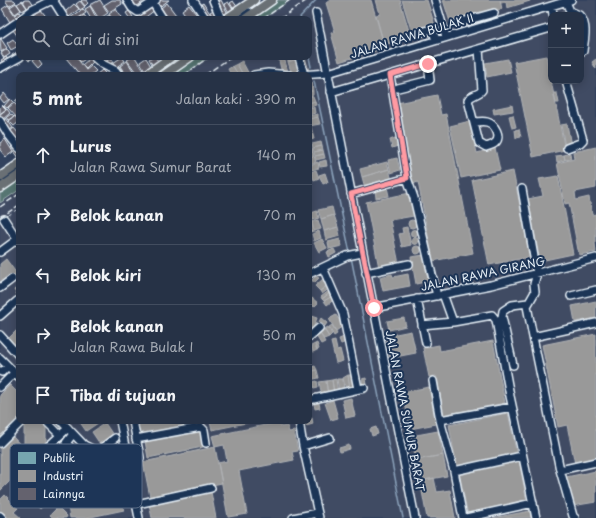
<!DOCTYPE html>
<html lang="id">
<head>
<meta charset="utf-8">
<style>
  :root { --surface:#263246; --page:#323e51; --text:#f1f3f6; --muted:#a4aab3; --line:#424d5f }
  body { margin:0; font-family:"Playpen Sans",sans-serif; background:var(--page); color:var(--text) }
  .controls { position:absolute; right:12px; top:12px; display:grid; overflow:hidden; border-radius:8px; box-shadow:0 2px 10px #0003 }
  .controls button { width:36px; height:36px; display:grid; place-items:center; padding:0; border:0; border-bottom:1px solid var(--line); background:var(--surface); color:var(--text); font:20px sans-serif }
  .stop { position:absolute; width:12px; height:12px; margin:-9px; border:3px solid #ff9aa2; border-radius:50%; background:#fff }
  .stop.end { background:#ff9aa2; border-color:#fff; box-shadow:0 1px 4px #0008 }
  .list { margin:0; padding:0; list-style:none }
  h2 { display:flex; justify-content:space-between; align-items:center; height:52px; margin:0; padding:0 16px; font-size:17px }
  h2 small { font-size:13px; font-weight:400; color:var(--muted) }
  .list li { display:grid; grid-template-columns:26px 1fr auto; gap:12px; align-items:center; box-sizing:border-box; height:60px; padding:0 16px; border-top:1px solid var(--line) }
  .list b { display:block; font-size:15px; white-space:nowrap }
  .list p { margin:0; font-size:13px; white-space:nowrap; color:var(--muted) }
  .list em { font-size:13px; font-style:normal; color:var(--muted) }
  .icon { flex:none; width:22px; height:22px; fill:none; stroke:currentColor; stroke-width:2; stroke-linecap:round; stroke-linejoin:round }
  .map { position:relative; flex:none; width:596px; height:518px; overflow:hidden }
  .search { position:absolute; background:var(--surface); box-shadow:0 2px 10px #0003; left:16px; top:16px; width:296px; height:44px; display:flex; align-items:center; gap:10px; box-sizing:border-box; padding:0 14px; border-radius:8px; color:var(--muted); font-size:15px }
  .panel { position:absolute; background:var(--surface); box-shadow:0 2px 10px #0003; left:16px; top:72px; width:296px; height:352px; border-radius:8px }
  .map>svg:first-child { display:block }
  .built { fill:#414c63; fill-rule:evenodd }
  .green { fill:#577472; stroke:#a0b2b5 }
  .public { fill:#76a5af; stroke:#98bcc5 }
  .industry { fill:#999; stroke:#b1b3b6 }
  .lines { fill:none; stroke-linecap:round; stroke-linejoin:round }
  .stream { stroke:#8aa1ba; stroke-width:1.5 }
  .building { fill:#64626e; stroke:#e8f1f8 }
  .minor-casing { stroke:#e8f1f8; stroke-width:10 }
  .major-casing { stroke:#e8f1f8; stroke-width:11 }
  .path { stroke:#e8f1f8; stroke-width:1; stroke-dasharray:3 3; stroke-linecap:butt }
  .minor { stroke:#1d3557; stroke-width:7 }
  .major { stroke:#6b7074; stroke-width:8 }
  .rail { stroke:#e8f1f8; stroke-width:1.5; stroke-dasharray:6 3; stroke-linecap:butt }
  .route { stroke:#ff9aa2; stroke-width:5 }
  .labels { text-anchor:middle; stroke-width:4; stroke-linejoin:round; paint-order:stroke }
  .street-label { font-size:11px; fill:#e8f1f8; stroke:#1d3557 }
  .key { fill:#1d3557; stroke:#5a6d87; stroke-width:1 }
  .key-label { font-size:11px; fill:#e8f1f8 }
</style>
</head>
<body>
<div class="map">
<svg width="596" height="518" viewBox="0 0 596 518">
  <rect width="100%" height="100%" fill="#32425e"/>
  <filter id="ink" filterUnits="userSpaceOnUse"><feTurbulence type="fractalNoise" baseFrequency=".025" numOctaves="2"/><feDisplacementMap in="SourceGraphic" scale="8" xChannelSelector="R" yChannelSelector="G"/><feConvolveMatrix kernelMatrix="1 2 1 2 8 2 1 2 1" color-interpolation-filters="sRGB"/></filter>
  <g filter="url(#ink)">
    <path class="built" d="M290,0h306v518h-596v-296l19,-13v212h290v-346h-125l25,-18h100v-38h-46zM551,15h30v66h-30z
      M19,190v18l-19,14v-19z"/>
    <path class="green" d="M272,0h18l-27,19h-18z
      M190,57h19l-25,18h-20z
      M19,175v15l-19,13v-15z"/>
    <path class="public" d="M176,57h7l-17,13 -1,-1 -5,3 -1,-2z"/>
    <path class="industry" d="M330,0h41l14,48 -46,14 -8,-29 4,-1 -9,-29z
      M376,0h24l9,31 -4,1 2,6 -23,7 -8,-30 4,-1z
      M402,0h25l8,26 -23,7z
      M443,0h57l2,9 -51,16z
      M500,0h30v1l-23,7 -1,-6 -5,1z
      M562,11l3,4h-7z
      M546,56l19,94 -32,7 -19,-95z
      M278,57h6l4,15 -6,1z
      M291,57h7v2l-10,3 -1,-4z
      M305,57l4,14 -4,2 -4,-14z
      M298,59l3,13 -9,3 -4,-13z
      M508,59l3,13 -24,5 -2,-14z
      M596,59v10l-4,-7z
      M242,61l7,13 -2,1h-4l-6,-11z
      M237,64l6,11h-5l-5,-9z
      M233,66l5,9h-7l-3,-6z
      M312,83l1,8h-4v-7z
      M309,91h4v4l-4,1z
      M554,93h3l2,10h-3z
      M437,95l4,20 5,-1 27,139 -40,8 -15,-79 -5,2 -16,-81z
      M313,96l2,5 -6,2v-6z
      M315,101l1,4 -7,2v-4z
      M512,105l1,6 -19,3 -1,-5z
      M314,107l1,6 -6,2v-7z
      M318,114v3l-9,2v-3z
      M513,115l3,12 -4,1 -3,-12z
      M318,117l2,7 -11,2v-7z
      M470,121l7,32 18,-5 5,22 -39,8 -11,-52z
      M567,124l4,22 -6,1 -4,-22z
      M309,127h2l3,12 -5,1z
      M519,129l2,8 -5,1 -1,-8z
      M395,138l3,8 -6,2 -2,-8z
      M321,142l1,4 -9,2 -1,-4z
      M322,146l1,4 -9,2 -1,-4z
      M596,147v41l-21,4 1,8 13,-3 3,18 4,-1v28l-1,1 1,9 -17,3 -10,-52 -4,1 -8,-41 17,-4 -1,-7z
      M312,148l1,4 -4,1v-4z
      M323,150l1,4 -9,2 -1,-4z
      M313,152l1,4 -5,1v-4z
      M570,153l1,6 -6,1 -1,-5z
      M324,154l1,4 -9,2 -1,-4z
      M564,155l1,5 -8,2 -1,-6z
      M314,156l2,6 -7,2v-7z
      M397,158l3,12 -9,3 -3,-13z
      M326,160l1,6 -7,1 -1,-5z
      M318,162l1,6 -8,2 -1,-5z
      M387,162l2,7 -27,8 -2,-8z
      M389,169l3,12 -27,7 -3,-11z
      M316,170l3,8 -5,2 -3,-8z
      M513,171l17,86 -41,8 -17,-85z
      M325,173l3,9 -5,2 -4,-9z
      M558,176l15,78 -33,7 -12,-62 15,-3 -4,-17z
      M387,187l2,9 -13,2 -1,-8z
      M410,193l4,23 -24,4 9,44 -20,4 -13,-66z
      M332,207l2,8 -13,4 -3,-9z
      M317,211l2,7 -6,2 -2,-7z
      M311,213l2,7 -4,2v-8z
      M334,215l4,12 -14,4 -3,-12z
      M318,220l3,9 -7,2 -2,-9z
      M408 224a4 4 0 1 1 8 0a4 4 0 1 1-8 0Z
      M312,222l2,9 -5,1v-9z
      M338,227l2,9 -14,4 -2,-9z
      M407,227l4,18 -9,2 -3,-13 4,-1 -1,-5z
      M410.5 233a3.5 3.5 0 1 1 7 0a3.5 3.5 0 1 1-7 0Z
      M319,231l2,7 -7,3 -2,-7z
      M411.5 241a3.5 3.5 0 1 1 7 0a3.5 3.5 0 1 1-7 0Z
      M322,239l5,9 -8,4 -5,-9z
      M340,239l2,7 -13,3 -1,-7z
      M413 250a4 4 0 1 1 8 0a4 4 0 1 1-8 0Z
      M334,249l2,4 -7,4 -2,-5z
      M424,255l5,26 -13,3 -5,-27z
      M6,259l11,15 -17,12v-22z
      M392,274l1,3 15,-3 2,12 -27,5 -3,-14z
      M316,276l3,2 -5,5 -2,-3z
      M323,279l5,6 -8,6 -5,-5z
      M328,285l2,3 -8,6 -2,-3z
      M19,286v12l-5,-8z
      M330,290l1,2 -9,7 -1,-2z
      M331,292l3,3 -10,6 -2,-2z
      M334,295l2,3 -9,7 -3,-4z
      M312,298l6,5 -4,4 -5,-5z
      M596,301v17l-21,4 -3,-16z
      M336,315l7,11 -7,5 -7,-12z
      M311,316l6,2 -4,11 -4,-2v-7z
      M321,318l6,5 -2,3 -6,-4z
      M404,318l2,8 -17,4 -2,-9z
      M332,325l5,9 -3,2 -5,-9z
      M328,327l4,7 -3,3 -5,-8z
      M19,328v20l-10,-10z
      M324,329l5,8 -5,2 -5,-7z
      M411,331l5,22 -26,5 -4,-22z
      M319,332l6,10 -4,2 -6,-10z
      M596,334v126l-21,4 -8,-39 -9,2 -16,-82z
      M344,337l2,5 -5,2 -2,-5z
      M335,341l2,9 3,-1 3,12 -7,2 -5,-21z
      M493,341l12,62 -61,12 -8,-39 -7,1 -6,-29 16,-3 1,6z
      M317,343l2,6 -2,1 -2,-6z
      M315,344l2,6 -4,2 -2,-6z
      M315,366l2,4 -8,2v-4z
      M317,370l2,8 -10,2v-8z
      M348,375h5l2,13 -5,1z
      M348,375l2,14 -4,1 -3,-12z
      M366,378l1,7 -4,1 -1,-7z
      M336,379l2,14h-4l-2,-13z
      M337,379h6l1,12 -5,1z
      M332,380l2,13 -6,2 -2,-14z
      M317,381l1,6 -4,1 -1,-6z
      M326,381l2,14 -6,1 -3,-14z
      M10,385l9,9v27l-19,19v-45z
      M429,387l7,37 -26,5 -7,-37z
      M351,398l4,18 -9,2 -4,-18z
      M333,400l5,18 -7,2 -6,-17z
      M319,403l1,5 -5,1 -1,-5z
      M508,413l9,43 -60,12 -8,-43z
      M312,418l1,6 -7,2 -2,-5h5v-2z
      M79,421h22l-15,10z
      M137,421h68v1l-65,13z
      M210,421h46l-44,9z
      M24,422h22v24h-22z
      M280,422l1,5 6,-1 2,6 5,-1 4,20 -6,1 2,8 -55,11 8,43 -19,3 -10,-54 9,-2 -3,-16 -9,2 -3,-11z
      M105,423l8,12 -13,9 -8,-12z
      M376,427l2,7 -6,2 -2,-7z
      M200,430l3,17 -55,11 -3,-17z
      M438,431l5,24 -27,5 -5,-24z
      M12,436l21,22 -33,33v-43z
      M349,445l1,4 -10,3 -1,-4z
      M62,446l21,22 -43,41 -21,-22z
      M215,447l7,36 -72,14 -7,-35z
      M443,455l4,21 -27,5 -4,-21z
      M519,460l8,43 -59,12 -9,-43z
      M596,471v31l-24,4 -6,-29z
      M118,477l6,33 -38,8h-16l-4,-23 28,-5 -1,-8z
      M434,478l3,14 13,-2 5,28h-28l-7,-37z
      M211,492l5,26h-64l-3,-14z
      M5,495l13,13 -4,4 7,6h-16l-5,-5v-13z
      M58,507l9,9 -1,2h-13l-3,-3z
      M530,511l1,7h-38z"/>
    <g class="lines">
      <path class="stream" d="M301,19l-1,-2 16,-17
        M309,57l2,10
        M314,81l36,172
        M351,257l52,261"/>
    </g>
    <path class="building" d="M5,0h9l2,2 -7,4z
      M25,0h4l4,6 -5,3 -5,-8z
      M82,0h4l2,3 -3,3 -4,-5z
      M100,0l8,13 -9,6 -9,-14z
      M112,0h8l2,4 -13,8 -5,-7z
      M132,0h13l-10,8 -5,-7z
      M159,0h10l-11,8 -3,-5z
      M221,0l7,14 -4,2 -7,-15z
      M22,1l5,7 -5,3 -5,-7z
      M80,1l5,6 -5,3 -4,-6z
      M233,1l5,7 -4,2 -4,-7z
      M228,2l6,9 -4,3 -6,-10z
      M16,3l5,7 -6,4 -5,-7z
      M167,3l9,12 -5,4h-2l-8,-11z
      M203,3l8,12 -4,3 -8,-12z
      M74,4l5,5 -10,8 -4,-5z
      M8,5l10,15 -7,4 -9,-15z
      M189,5l11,14h-12l-6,-9z
      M90,6l7,13h-6l-6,-10z
      M152,6l3,4 -12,9h-5l-1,-3z
      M83,9l3,4 -9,6h-6l-1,-1z
      M116,9l6,10h-10l-3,-5z
      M215,9l4,10h-5l-4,-7z
      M41,10l7,9h-11l-3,-4z
      M129,11l4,6 -3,2 -4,-6z
      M19,12l3,4 -4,3 -3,-4z
      M84,15l3,4h-9z
      M109,15l3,4h-10z
      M18,26l1,1v11l-6,-8z
      M1,39l6,9 -6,4 -1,-12z
      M13,39l5,7 -7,4 -4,-7z
      M7,49l3,5 -6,4 -3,-5z
      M19,51v6l-5,3 -2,-5z
      M6,57l3,5 -5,3 -3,-5z
      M26,57h9l-6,4z
      M37,57l5,7 -4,4 -6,-7z
      M78,57l-1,1 9,12 5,-4 5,5 -5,4h-11l-14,-17z
      M81,57h7l-7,5 -3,-3z
      M100,57h11l-7,6 -5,-5z
      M122,57l3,4 -10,7 -2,-5z
      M132,57h3l9,14 -6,4 -11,-15z
      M152,57h3l4,5 -6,4 -4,-7z
      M111,58l3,4 -5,3 -2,-4z
      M146,58l6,10 -6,4 -6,-10z
      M89,59l4,3 -7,7 -4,-4z
      M127,61l7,11 -4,3h-4l-6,-9z
      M119,66l6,9h-4l-5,-7z
      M102,70l5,5h-11z
      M4,93l5,6 -5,4 -4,-5z
      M19,98v8l-4,-5z
      M10,99l3,3 -6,6 -3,-2z
      M14,103l5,5v12l-11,-12z
      M2,105l4,4 -6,5v-7z
      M7,109l3,4 -9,8 -1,-7z
      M11,114l3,3 -5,3 -2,-3z
      M15,116l4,6 -5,4 -5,-5z
      M6,118l7,10 -5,3 -7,-9z
      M14,128l5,6v8l-3,2 -8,-11z
      M5,139l8,13 -7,5 -6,-7v-7z
      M15,144l4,5v9l-8,-11z"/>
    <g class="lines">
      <defs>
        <path id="minor" d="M53,0l12,19
          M127,0l5,8 6,4 18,-12
          M151,0l12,19
          M193,0l13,19
          M213,0l8,19
          M435,0l11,37
          M566,2l4,9 9,4
          M552,7l1,8
          M316,13l99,505
          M581,17c7,10 3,23 2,34
          M21,19l11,-9 20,-10
          M239,19l10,-7
          M458,23l36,-10
          M418,33l14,-4 4,11
          M0,34l19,-13
          M94,57l8,7 14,7 3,4
          M299,57l5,18
          M0,68l20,-11
          M254,75l14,-2 21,2
          M300,75l28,-2 243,-73
          M390,75l17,103 7,20 23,98
          M566,81l17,59 -3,3 -13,5
          M398,88l32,-8 -2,-16
          M331,92l220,-64
          M0,121l8,13 11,14
          M474,122c4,0 9,-1 13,0 8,2 15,15 8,21 -2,2 -6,3 -9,4l-7,-4 -11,-43c4,-6 11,-5 14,-10l-3,-41
          M0,183l19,-13
          M522,189l15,85 -3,10 1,8 -8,14 6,31 63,-14
          M351,194l56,-16
          M4,219l13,20
          M0,252l19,-14
          M323,268l20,46 15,75
          M366,273l43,-9
          M309,274l38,-18 15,-3
          M0,288l12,-9
          M443,294l10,28 39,-7 4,5 14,76 26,122
          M571,296l25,-6
          M417,299l9,44
          M373,308l118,-23 105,-27
          M0,316l17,-15
          M422,325l31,-3
          M0,335l19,21
          M309,337l10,-9
          M533,337l27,133 13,46 2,2
          M0,358l19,19
          M513,365l-11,-48 1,-6 9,-6 16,-2
          M0,371l2,1 6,-6
          M433,381l7,39 14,51 9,47
          M0,387l14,-14
          M309,400l55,-12
          M440,420l72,-13
          M46,421l14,14
          M61,421l23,24 10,5 31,-2
          M120,421l19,97
          M133,421l7,37
          M299,421l4,25 16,72
          M73,434l-7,9 12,12 7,4 9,-9
          M136,439l65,-12 3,3 2,13
          M0,443l22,-22
          M303,446l27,-8
          M103,450v-3l12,-9
          M560,470l36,-8
          M454,471l68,-15
          M21,472l47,-44
          M85,479l14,-11 -2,-18
          M137,504l74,-16
          M0,516l2,2
          M293,518l25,-5
          M466,518l67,-15"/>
        <path id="major" d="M226,19l28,-19
          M245,19l27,-19
          M146,75l25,-18
          M164,75l26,-18
          M0,177l19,-13
          M0,188l19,-13"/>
      </defs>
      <use href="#minor" class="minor-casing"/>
      <use href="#major" class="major-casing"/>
      <path class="path" d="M9,215l10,-7"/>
      <use href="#minor" class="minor"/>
      <use href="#major" class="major"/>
      <path class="rail" d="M263,19l27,-19
        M280,19l27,-19
        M184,75l25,-18
        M205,75l26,-18
        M0,207l19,-13
        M0,218l19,-13"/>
    </g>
  </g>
  <g class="lines" filter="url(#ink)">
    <path class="route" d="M374,308l-23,-114 56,-16 -17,-103 38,-11"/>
  </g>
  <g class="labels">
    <g class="street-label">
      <text transform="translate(412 36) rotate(-17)" y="4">JALAN RAWA BULAK II</text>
      <text transform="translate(483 274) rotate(-12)" y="4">JALAN RAWA GIRANG</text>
      <text transform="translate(405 411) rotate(79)" y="4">JALAN RAWA SUMUR BARAT</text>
    </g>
  </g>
  <rect x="10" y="444" width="132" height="64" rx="6" class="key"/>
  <rect x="18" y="452" width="18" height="12" fill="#76a5af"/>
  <rect x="18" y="470" width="18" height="12" fill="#999"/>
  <rect x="18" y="488" width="18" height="12" fill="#64626e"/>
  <g class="key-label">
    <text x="43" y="462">Publik</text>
    <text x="43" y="480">Industri</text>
    <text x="43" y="498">Lainnya</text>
  </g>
</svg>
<div class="controls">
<button>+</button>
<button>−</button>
</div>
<div class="stop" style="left:374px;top:308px"></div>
<div class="stop end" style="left:428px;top:64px"></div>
<div class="search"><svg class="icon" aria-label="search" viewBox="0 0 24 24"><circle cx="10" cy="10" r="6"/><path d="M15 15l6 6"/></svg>Cari di sini</div>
<section class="panel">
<h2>5 mnt<small>Jalan kaki · 390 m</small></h2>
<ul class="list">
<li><svg class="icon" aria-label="ahead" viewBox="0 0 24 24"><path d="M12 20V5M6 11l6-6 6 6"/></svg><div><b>Lurus</b><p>Jalan Rawa Sumur Barat</p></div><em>140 m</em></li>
<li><svg class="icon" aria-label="right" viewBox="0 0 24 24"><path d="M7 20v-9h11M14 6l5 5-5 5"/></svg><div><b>Belok kanan</b></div><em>70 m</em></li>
<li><svg class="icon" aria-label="left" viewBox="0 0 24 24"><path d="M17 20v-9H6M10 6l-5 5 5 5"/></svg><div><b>Belok kiri</b></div><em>130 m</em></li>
<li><svg class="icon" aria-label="right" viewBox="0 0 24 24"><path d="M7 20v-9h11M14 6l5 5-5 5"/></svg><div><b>Belok kanan</b><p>Jalan Rawa Bulak I</p></div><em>50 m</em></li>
<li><svg class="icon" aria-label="arrive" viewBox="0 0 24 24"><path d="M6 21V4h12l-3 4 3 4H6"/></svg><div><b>Tiba di tujuan</b></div></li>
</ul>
</section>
</div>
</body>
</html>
